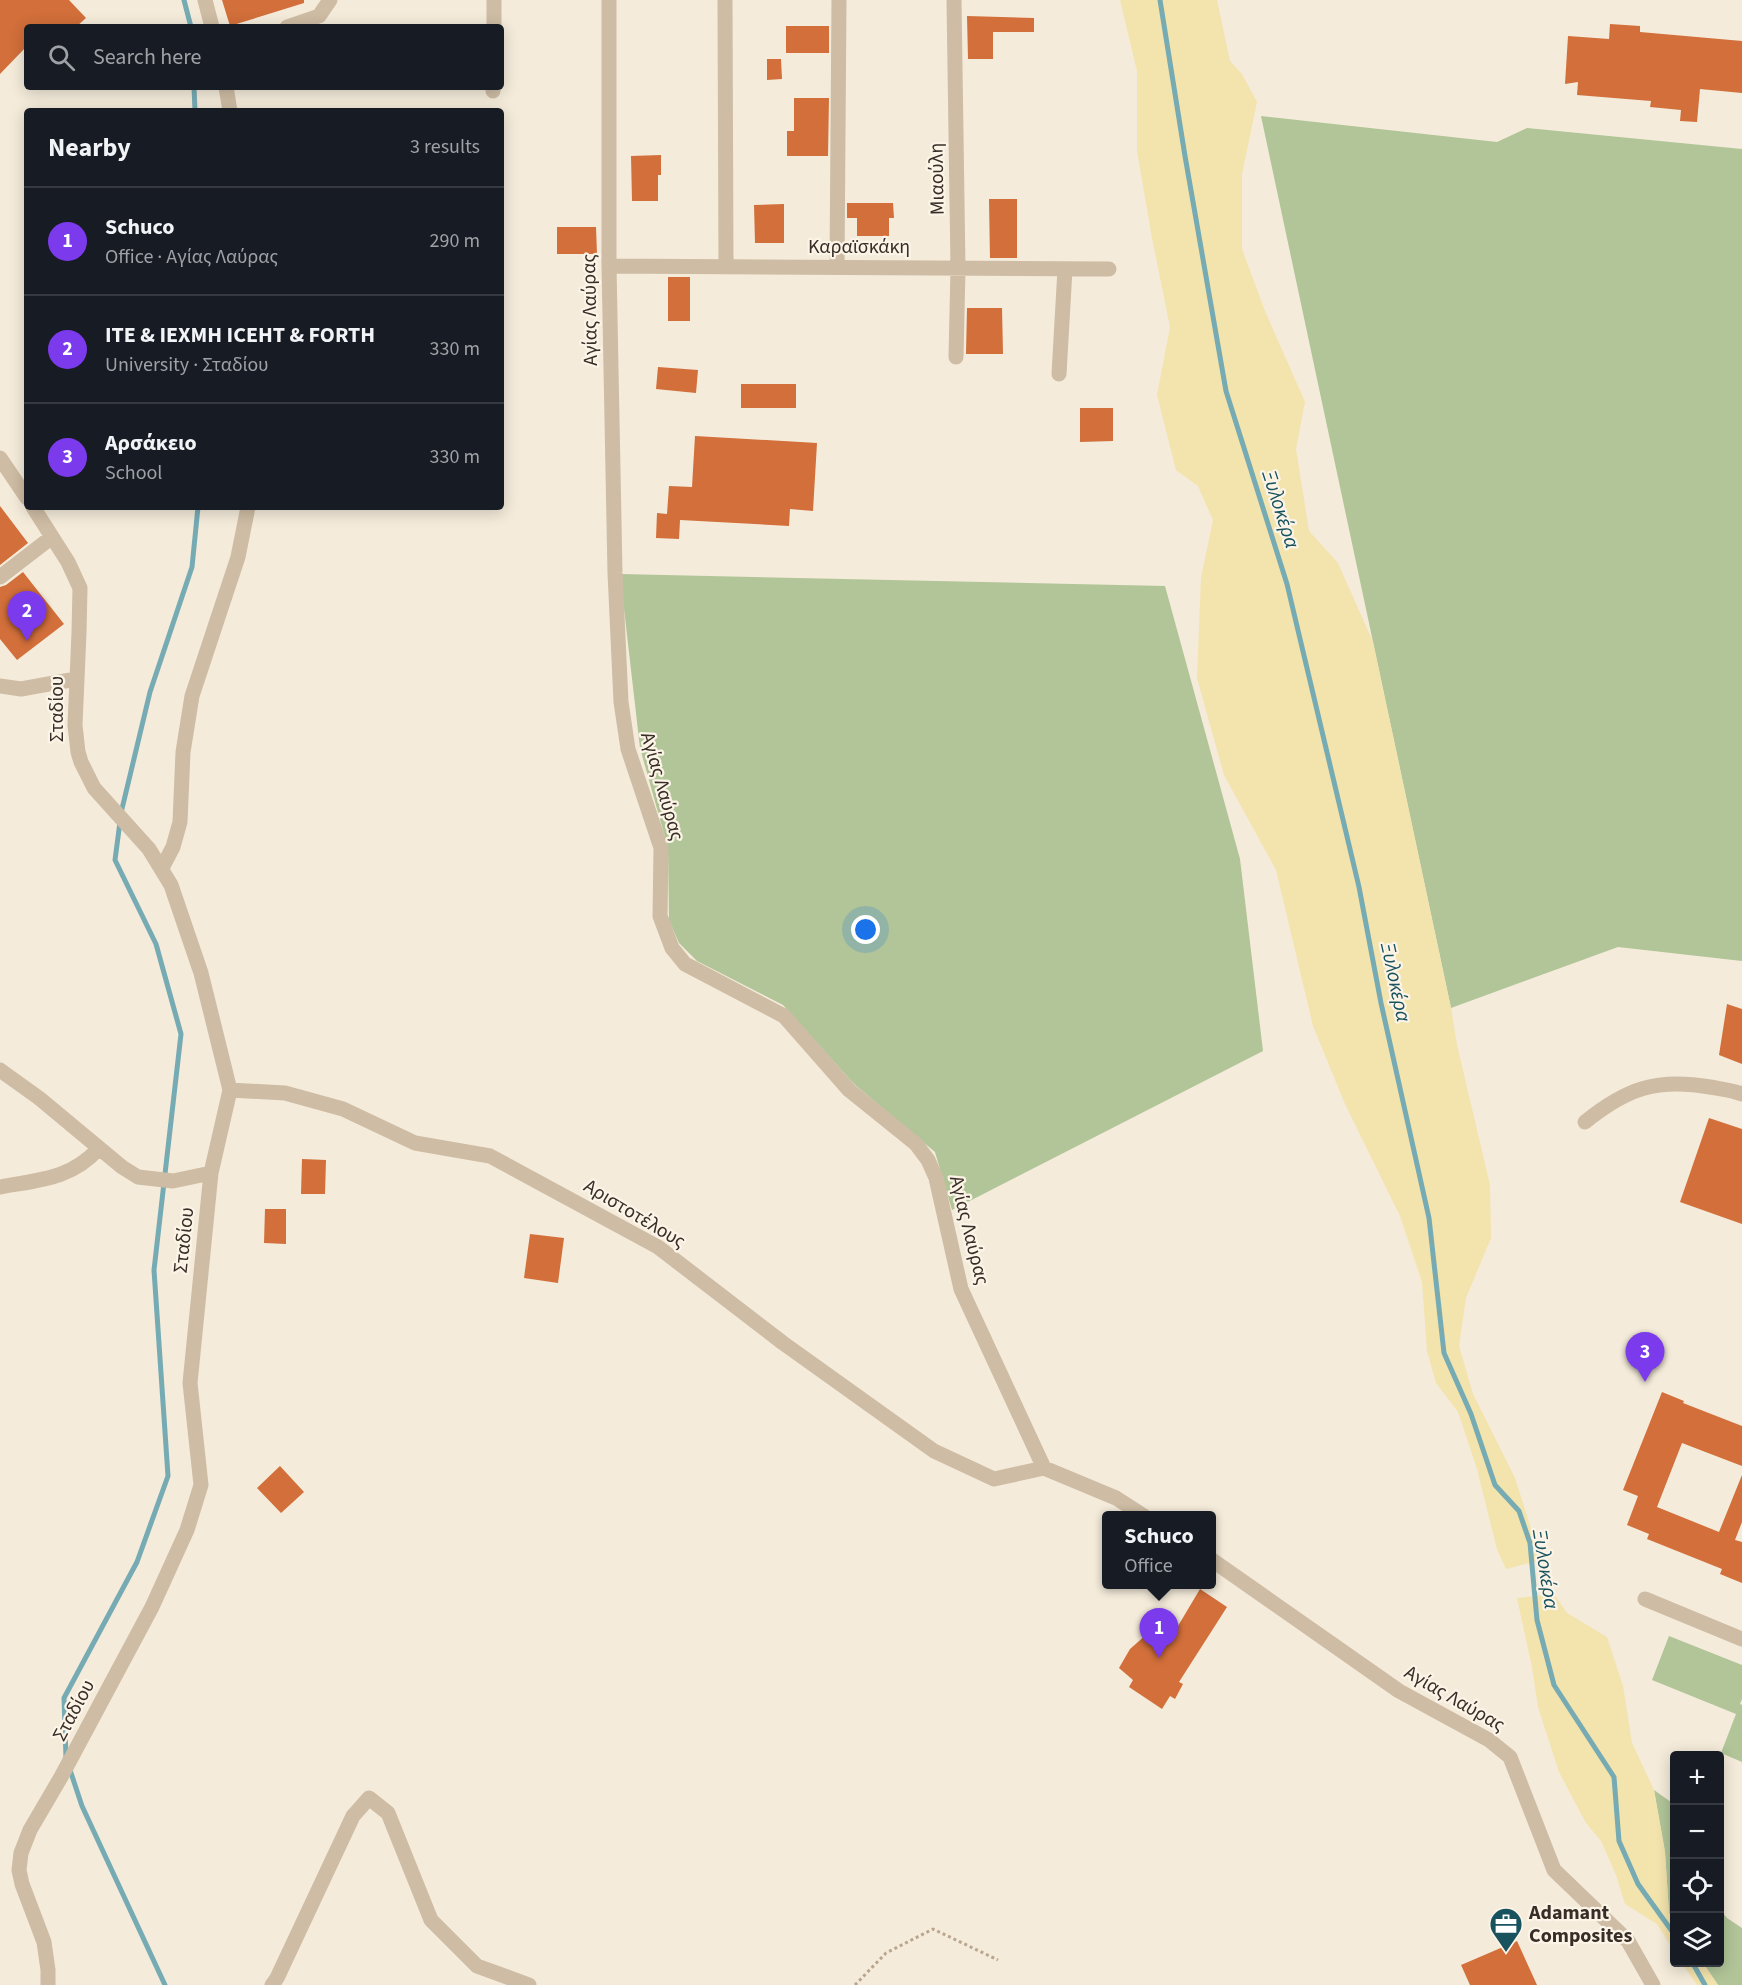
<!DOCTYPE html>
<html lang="en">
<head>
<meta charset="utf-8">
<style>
  :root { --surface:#171b24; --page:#242831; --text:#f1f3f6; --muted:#9ea1a6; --line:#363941; --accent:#7c3aed }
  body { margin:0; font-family:"Source Sans 3",sans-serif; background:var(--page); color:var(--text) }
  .controls { position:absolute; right:18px; bottom:18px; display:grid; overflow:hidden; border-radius:6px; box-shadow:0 3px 15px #0003 }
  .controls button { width:54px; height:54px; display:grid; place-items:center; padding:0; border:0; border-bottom:2px solid var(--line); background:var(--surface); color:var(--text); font:30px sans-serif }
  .you { position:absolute; left:866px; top:930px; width:21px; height:21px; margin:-15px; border:4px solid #fff; border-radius:50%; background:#1a73e8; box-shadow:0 0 0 9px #1a73e833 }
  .badge { display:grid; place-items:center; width:39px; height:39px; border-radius:50%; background:var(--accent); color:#fff; font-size:20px; font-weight:700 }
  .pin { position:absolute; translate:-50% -50px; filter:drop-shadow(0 2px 3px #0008) }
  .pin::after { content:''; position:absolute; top:32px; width:21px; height:18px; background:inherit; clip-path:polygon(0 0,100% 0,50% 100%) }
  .popup { position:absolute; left:1102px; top:1511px; width:114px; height:78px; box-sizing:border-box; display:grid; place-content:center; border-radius:6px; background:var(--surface); filter:drop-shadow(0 2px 4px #0005); font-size:20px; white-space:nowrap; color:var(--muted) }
  .popup b { font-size:22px; color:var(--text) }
  .popup::after { content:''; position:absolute; left:50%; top:100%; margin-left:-12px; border:12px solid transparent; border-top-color:var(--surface) }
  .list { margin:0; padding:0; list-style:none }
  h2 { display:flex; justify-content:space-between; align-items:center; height:78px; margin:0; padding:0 24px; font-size:26px }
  h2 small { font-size:20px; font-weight:400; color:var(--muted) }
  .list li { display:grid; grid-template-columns:39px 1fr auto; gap:18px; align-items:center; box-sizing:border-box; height:108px; padding:0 24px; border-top:2px solid var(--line) }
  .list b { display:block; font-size:22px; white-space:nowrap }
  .list p { margin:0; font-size:20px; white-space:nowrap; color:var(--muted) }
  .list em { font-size:20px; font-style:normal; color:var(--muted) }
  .icon { flex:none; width:33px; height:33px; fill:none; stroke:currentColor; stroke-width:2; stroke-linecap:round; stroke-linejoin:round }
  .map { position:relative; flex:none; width:1742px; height:1985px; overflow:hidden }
  .search { position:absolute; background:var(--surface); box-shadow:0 3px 15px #0003; left:24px; top:24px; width:480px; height:66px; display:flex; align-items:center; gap:15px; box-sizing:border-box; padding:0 21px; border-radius:6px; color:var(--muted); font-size:22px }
  .panel { position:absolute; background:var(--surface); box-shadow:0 3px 15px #0003; left:24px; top:108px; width:480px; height:402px; border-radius:6px }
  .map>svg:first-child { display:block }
  .green { fill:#b1c598 }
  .sand { fill:#f3e3ad }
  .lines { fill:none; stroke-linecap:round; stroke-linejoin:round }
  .stream { stroke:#76abb4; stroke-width:5 }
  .building { fill:#d26f3a }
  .path { stroke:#baa68e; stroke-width:3; stroke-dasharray:3 3; stroke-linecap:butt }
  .minor { stroke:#cebca4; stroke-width:15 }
  .labels { text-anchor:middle; stroke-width:4.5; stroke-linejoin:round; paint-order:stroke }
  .street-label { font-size:20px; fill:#382e27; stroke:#fbf4e7 }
  .poi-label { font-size:20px; font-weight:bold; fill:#382e27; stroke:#fbf4e7; text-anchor:start }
  .water-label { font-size:21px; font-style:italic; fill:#18525e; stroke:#fbf4e7 }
</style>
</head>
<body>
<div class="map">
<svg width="1742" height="1985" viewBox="0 0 1742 1985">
  <rect width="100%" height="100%" fill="#f4ebda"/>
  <path class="green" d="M1261,116l236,26 30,-14 215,21v812l-124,-14 -167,61z
    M620,574l545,12 75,273 23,192 -311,159 -17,-58 -81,-68 -71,-79 -86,-44 -18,-18 -10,-23 -1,-72 -28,-100z
    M1669,1636l73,29v34l-2,5 2,1v57l-21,-9 15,-39 -84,-34z
    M1654,1790l17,12 3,12v107l-5,-8 -4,-61z
    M1720,1910l7,8 15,10v57h-24l-15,-22 17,-1z"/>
  <path class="sand" d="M1120,0h97l13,61 12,13 15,28 -15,72v75l23,62 40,91 -9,47 13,82 29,32 35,79 78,366 6,37 33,140 1,53 -25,60 -7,48 14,48 42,84 26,82 -35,9 -9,-20 -20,-80 -19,-57 -22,-29 -9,-32 -5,-69 -22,-66 -55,-112 -32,-78 -37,-156 -52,-95 -27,-97 4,-100 12,-58 -15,-34 -22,-16 -19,-75 13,-68 -18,-89 -15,-87v-80z
    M1554,1594l13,19 40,24 16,49 9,57 22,47 11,62 4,61 5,8v30l-17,-27 -32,-20 -9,-29 -15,-34 -15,-18 -27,-51 -21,-65 -6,-40 -15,-69z
    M1682,1963h21l15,22h-21z"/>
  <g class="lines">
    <path class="stream" d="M184,0l7,27
      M1160,0l25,156 41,235 61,193 72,303 22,116 48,215 15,135 27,61 24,71 24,26 11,32 7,77 17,65 60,92 5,64 19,43 36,50
      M194,87l1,24
      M121,813l29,-121 42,-125 6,-60
      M66,1758l-2,-60 73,-136 31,-86 -14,-206 27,-236 -25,-90 -41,-84 5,-38
      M69,1767l13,39 83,179
      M1692,1962l13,23"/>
  </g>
  <path class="building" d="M0,0h69l17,18 -10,9h-49v19l-27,28z
    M222,0h82v3l-74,23z
    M967,16l67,2v14h-41v27h-25z
    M1610,24l30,2v6l102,9v52l-42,-4 -3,33 -17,-1 1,-11 -31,-3 1,-6 -74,-6 1,-13 -13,2 3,-48 41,3z
    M786,26h43v27h-43z
    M767,59h14l1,20 -15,1z
    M794,98h35l-1,58h-41v-25h7z
    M661,155v20h-3v26h-26l-1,-45z
    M989,199h28v59h-27z
    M847,203h46l1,15h-5v18h-32v-18h-10z
    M784,204v39h-29l-1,-38z
    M557,227h39l1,27h-40z
    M668,277h22v44h-22z
    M967,308h35l1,46h-37z
    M658,367l40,3 -2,23 -40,-4z
    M741,384h55v24h-55z
    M1080,408h33v33l-33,1z
    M695,436l122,7 -4,68 -23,-2 -1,17 -109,-6 -1,19 -23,-1 1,-25 10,1 2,-28 23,1z
    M0,506l28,37 -28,22z
    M23,572l41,52 -47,36 -17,-21v-52l6,-2z
    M1727,1004l15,5v55l-23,-9z
    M1709,1118l33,11v95l-62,-22z
    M302,1159l24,1 -1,34h-24z
    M265,1209h21v35l-22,-1z
    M530,1234l34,4 -6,45 -34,-5z
    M1662,1392l22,9 -1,2 59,23v40l-60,-23 -25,64 62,25 23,-57v47l-7,18 7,2v41l-22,-9 2,-5 -75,-30 2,-5 -22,-9 11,-29 -15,-6z
    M280,1466l24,26 -23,21 -24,-25z
    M1200,1589l27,18 -48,75 4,2 -8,15 -5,-3 -8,13 -33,-22 4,-7 -14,-12 11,-19 17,-15 11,7 6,-10h11z
    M1517,1941l20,44h-67l-9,-20z"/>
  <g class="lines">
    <path class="path" d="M855,1985l31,-32 47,-24 65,31"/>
    <path class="minor" d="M205,0l7,27
      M609,0v266l6,307 6,129 7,47 33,99 -1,68 12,32 13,16 99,52 65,74 67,54 12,16 8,18 25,111 83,179 72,30 28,18
      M725,0l1,267
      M954,0l4,268 -2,89
      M287,27l32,-11 11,-16
      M494,27v-27
      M226,87l4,24
      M493,91v-4
      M609,266l500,3
      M837,267l2,-267
      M1059,374l6,-105
      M0,458l27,40
      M33,507l35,55 12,26 -1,45 -4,92 3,27 3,10 13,26 55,61 22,36 30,88 29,117 -19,83 -21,210 11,102 -14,45 -35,77 -91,170 -31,53 -9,23 -2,17 3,14 22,58 4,28v15
      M0,577l52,-40
      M0,686l21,3 55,-10
      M162,868l11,-21 7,-25 3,-70 9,-56 46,-139 10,-50
      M0,1070l39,28 83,69 16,10 35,4 38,-8
      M230,1090l55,3 58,16 72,34 75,13 168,91 125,96 151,108 60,28 50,-11
      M1585,1122c42,-34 72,-44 125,-35 11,2 22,3 32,7
      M0,1187c38,-7 72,-8 99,-39
      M1212,1560l187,131 90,49 21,17 44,113 74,71 25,44
      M1645,1599l97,40
      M272,1985l5,-7 76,-162 16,-18 19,15 43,107 46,46 52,19"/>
  </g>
  <defs>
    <symbol id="office-pin" viewBox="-11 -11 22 30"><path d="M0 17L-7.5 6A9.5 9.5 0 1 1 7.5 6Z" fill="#18525e" stroke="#fbf4e7"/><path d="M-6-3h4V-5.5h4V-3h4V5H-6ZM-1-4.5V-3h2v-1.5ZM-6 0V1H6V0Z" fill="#fff"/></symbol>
  </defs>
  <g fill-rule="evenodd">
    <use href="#office-pin" x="1487" y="1905" width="38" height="52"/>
  </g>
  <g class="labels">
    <g class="street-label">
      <text transform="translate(936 179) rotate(-91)" y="7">Μιαούλη</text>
      <text x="859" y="253">Καραϊσκάκη</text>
      <text transform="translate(589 310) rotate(-91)" y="7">Αγίας Λαύρας</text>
      <text transform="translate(56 709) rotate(-90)" y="7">Σταδίου</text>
      <text transform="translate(663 786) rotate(74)" y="7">Αγίας Λαύρας</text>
      <text transform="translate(635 1213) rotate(31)" y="7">Αριστοτέλους</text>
      <text transform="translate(970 1230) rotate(76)" y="7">Αγίας Λαύρας</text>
      <text transform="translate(183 1240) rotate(-84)" y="7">Σταδίου</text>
      <text transform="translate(1455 1698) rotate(30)" y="7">Αγίας Λαύρας</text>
      <text transform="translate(73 1710) rotate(-62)" y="7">Σταδίου</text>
    </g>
    <g class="poi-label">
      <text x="1529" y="1919">Adamant<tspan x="1529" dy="23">Composites</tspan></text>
    </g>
    <g class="water-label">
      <text transform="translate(1281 509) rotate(72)" y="7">Ξυλοκέρα</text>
      <text transform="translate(1396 982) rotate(78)" y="7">Ξυλοκέρα</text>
      <text transform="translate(1546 1569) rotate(81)" y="7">Ξυλοκέρα</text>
    </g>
  </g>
</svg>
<div class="controls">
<button>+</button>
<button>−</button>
<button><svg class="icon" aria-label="locate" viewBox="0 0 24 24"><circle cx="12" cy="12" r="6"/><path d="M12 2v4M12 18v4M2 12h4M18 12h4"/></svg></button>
<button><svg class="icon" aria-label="layers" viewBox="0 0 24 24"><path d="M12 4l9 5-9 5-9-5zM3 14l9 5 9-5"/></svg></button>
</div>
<div class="you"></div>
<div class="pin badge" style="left:1159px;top:1658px">1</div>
<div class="popup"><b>Schuco</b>Office</div>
<div class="pin badge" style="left:27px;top:641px">2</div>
<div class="pin badge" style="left:1645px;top:1382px">3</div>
<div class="search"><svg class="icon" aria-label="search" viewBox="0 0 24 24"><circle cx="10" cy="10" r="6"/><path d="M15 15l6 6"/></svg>Search here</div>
<section class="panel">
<h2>Nearby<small>3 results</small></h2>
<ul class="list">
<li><span class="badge">1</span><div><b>Schuco</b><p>Office · Αγίας Λαύρας</p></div><em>290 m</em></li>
<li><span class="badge">2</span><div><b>ΙΤΕ &amp; ΙΕΧΜΗ ICEHT &amp; FORTH</b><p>University · Σταδίου</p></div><em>330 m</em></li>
<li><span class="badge">3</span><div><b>Αρσάκειο</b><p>School</p></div><em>330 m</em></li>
</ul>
</section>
</div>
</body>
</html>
